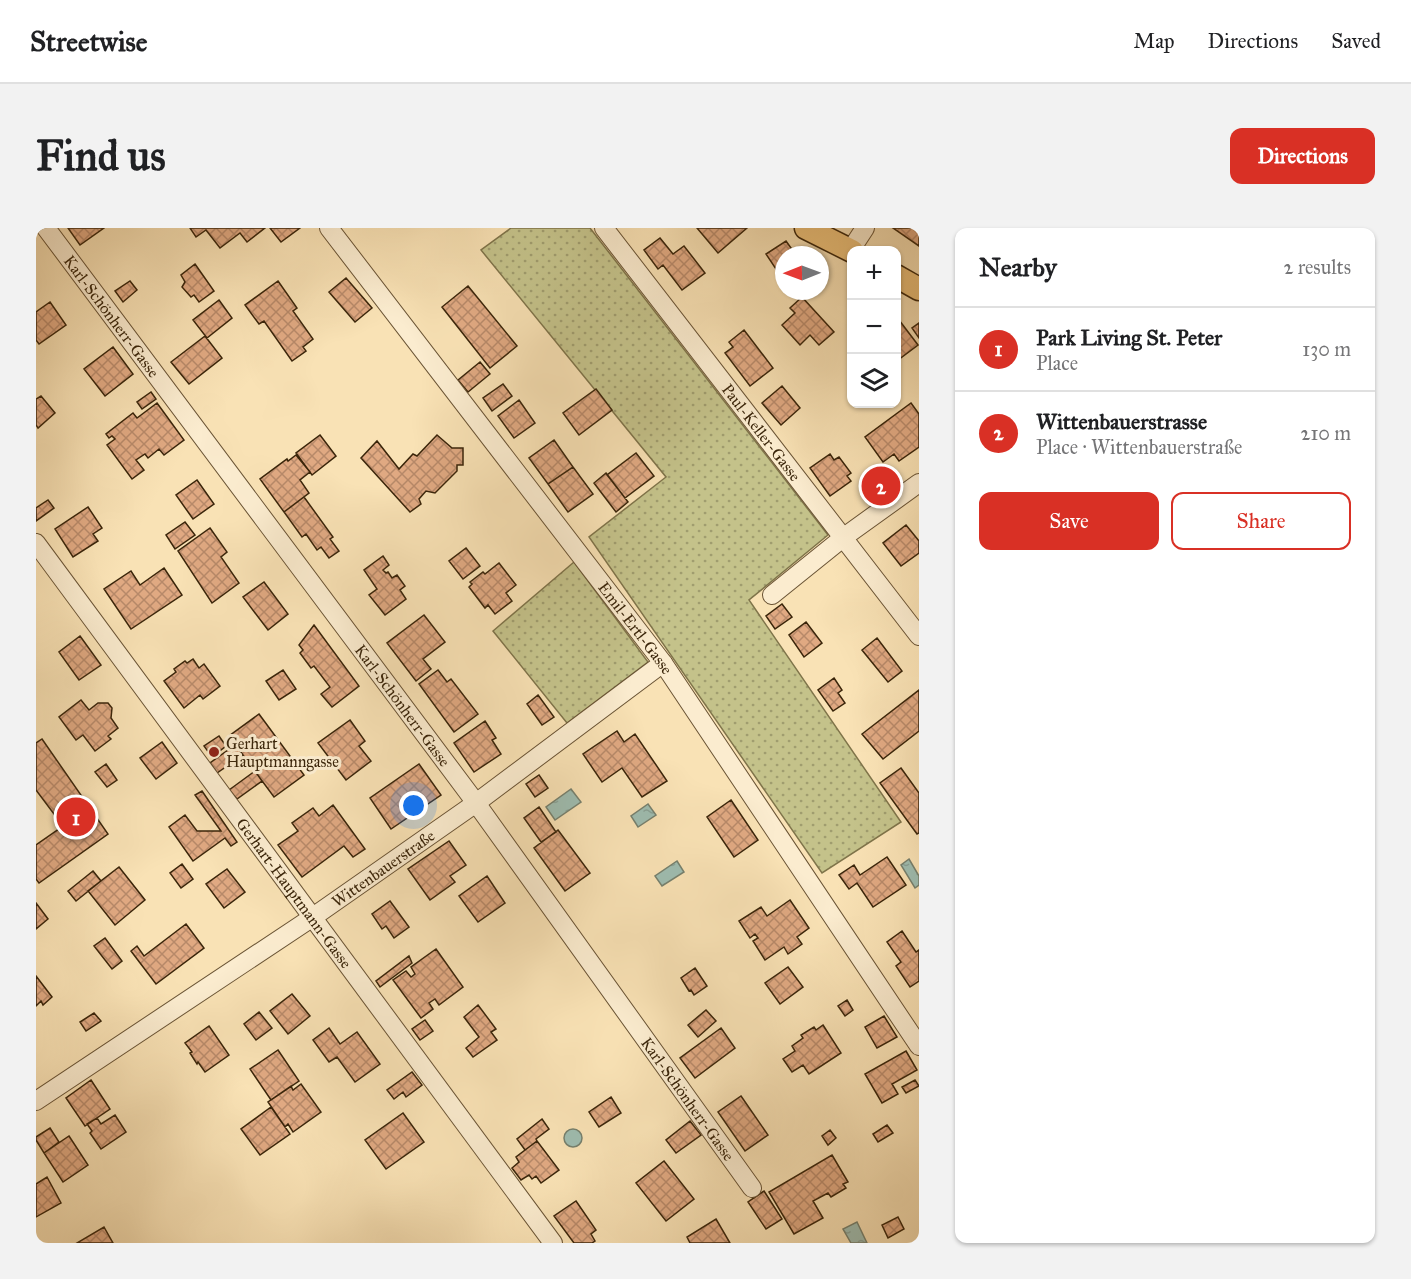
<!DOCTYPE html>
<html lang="en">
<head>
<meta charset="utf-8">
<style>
  :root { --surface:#fff; --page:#f2f2f2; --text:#202124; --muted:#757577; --line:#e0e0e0; --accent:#d93025 }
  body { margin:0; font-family:"IM FELL Great Primer",serif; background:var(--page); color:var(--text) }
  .controls { position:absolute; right:18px; top:18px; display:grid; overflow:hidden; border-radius:12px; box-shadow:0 2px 4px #0004 }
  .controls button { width:54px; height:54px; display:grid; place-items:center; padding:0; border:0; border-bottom:2px solid var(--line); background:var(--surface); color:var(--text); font:30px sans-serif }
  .compass { position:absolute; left:739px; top:18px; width:54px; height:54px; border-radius:50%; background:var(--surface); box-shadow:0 2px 4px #0004; rotate:269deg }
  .you { position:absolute; left:378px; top:578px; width:21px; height:21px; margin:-15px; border:4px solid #fff; border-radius:50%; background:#1a73e8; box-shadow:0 0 0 9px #1a73e833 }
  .badge { display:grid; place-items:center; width:39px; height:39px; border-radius:50%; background:var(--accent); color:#fff; font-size:20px; font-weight:700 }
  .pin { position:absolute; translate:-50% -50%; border:3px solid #fff; box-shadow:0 2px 6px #0006 }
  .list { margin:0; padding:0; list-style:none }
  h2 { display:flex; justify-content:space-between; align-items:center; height:78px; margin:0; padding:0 24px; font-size:26px }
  h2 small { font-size:20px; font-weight:400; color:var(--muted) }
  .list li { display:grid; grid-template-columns:39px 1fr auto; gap:18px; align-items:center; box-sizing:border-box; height:84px; padding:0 24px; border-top:2px solid var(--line) }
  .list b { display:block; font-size:22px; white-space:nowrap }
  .list p { margin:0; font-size:20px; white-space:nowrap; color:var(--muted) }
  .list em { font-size:20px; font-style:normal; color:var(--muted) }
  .actions { display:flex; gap:12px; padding:18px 24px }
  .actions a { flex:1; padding:14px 0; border:2px solid var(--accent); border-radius:12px; text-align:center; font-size:21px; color:var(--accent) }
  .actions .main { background:var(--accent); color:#fff }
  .icon { flex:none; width:33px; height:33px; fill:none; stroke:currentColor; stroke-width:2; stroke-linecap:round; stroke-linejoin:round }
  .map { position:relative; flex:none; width:883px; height:1015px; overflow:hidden; border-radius:12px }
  header { display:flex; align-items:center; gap:36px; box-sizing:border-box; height:84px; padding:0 30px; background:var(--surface); border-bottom:2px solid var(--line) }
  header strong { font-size:28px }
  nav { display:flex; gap:33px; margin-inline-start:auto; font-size:21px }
  .intro { display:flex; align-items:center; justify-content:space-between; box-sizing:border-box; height:144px; padding:0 36px }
  h1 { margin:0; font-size:42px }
  .button { padding:15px 27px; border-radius:12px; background:var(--accent); color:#fff; font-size:21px; font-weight:700 }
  main { display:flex; gap:36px; padding:0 36px }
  aside { flex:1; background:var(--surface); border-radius:12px; box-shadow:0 2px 4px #0004 }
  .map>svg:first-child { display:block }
  .grass { fill:url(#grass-dots); stroke:#7f744a; stroke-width:1.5 }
  .water { fill:url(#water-ripples); stroke:#76806e; stroke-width:1.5 }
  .building { fill:url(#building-cross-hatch); stroke:#3a250a; stroke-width:1.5 }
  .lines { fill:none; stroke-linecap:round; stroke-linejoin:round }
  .minor-casing { stroke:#6a5435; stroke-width:20 }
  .major-casing { stroke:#3a250a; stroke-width:25 }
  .minor { stroke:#fbeccf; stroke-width:18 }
  .major { stroke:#ecc17a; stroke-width:22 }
  .poi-dot { fill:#8f2418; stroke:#fbeccf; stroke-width:2 }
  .labels { text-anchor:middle; stroke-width:6; stroke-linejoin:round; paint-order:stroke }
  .street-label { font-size:16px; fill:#3a250a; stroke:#fbeccf }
  .poi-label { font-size:16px; fill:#3a250a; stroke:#fbeccf; text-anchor:start }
</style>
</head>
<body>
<header>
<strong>Streetwise</strong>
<nav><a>Map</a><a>Directions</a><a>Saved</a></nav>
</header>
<div class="intro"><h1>Find us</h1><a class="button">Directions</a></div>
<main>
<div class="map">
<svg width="883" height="1015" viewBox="0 0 883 1015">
  <defs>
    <pattern id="grass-dots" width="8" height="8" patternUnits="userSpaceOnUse" patternTransform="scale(1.5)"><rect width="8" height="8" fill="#c4c28a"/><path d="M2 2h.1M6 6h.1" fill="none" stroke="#a09d6f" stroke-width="1.8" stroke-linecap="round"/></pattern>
    <pattern id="water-ripples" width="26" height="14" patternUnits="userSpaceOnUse" patternTransform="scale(1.5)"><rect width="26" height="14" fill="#9ebdb1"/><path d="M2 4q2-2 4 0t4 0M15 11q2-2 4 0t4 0" fill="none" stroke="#89a297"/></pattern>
    <pattern id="building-cross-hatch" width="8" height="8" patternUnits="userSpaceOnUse" patternTransform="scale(1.5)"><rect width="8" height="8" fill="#e0a982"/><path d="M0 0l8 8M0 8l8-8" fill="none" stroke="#b78969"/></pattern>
  </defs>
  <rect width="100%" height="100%" fill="#f9e2b5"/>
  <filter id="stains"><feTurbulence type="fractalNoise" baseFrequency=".00333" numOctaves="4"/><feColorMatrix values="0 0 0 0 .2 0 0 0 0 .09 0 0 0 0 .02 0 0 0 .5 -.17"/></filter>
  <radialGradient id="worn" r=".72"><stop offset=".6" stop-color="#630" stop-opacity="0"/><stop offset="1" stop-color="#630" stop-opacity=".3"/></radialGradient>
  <path class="grass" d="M475,0h79l238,307 -79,65 152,222 -79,51 -233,-336 77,-60 -185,-227z
    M538,334l74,100 -81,61 -74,-92z"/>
  <path class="water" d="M535,561l10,13 -26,18 -9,-13z
    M612,576l8,11 -18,12 -7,-11z
    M873,631l10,17v9l-4,3 -14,-23z
    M641,633l7,11 -22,14 -7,-10z
    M528 910a9 9 0 1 1 18 0a9 9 0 1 1-18 0Z
    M821,994l10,21h-16l-8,-14z"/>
  <path class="building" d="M32,0h36l-24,17z
    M154,0h75l-18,14 -7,-9 -20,15 -14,-18 -10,7z
    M234,0h30l-19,14z
    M661,0h50l-29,25z
    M857,0h26v18z
    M624,10l13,16 11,-8 21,27 -23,17 -19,-25 -5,4 -14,-19z
    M750,13l10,14h-12v18l-4,2 -14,-21z
    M159,36l19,27 -15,11 -5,-7 -3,2 -9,-10 3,-5 -4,-7z
    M310,50l26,30 -17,14 -26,-30z
    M94,53l7,9 -14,12 -8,-11z
    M242,53l19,27 -4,3 20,28 -10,8 3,4 -14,10 -28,-40 -5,3 -14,-19z
    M432,58l49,60 -27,22 -48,-61z
    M766,69l32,35 -15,13 -9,-10 -10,10 -18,-20 13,-12 -5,-5z
    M183,72l13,18 -25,20 -14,-18z
    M14,74l16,23 -27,19 -3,-4v-28z
    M860,88l22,29 -20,15 -2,-2z
    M883,95v15l-7,-10z
    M708,102l29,38 -23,18 -25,-33 8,-6 -4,-5z
    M169,108l17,22 -33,26 -18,-22z
    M77,119l20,27 -28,22 -21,-27z
    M444,134l10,12 -22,18 -10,-12z
    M467,156l9,12 -20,15 -9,-13z
    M746,158l18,22 -19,17 -19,-22z
    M560,161l16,21 -33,25 -16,-22z
    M115,164l5,7 -14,10 -5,-7z
    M5,168l14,17 -17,15 -2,-3v-26z
    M483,172l16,23 -21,15 -16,-22z
    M121,175l27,37 -20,15 -5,-6 -11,9 -3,-4 -9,6 8,10 -12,9 -25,-34 8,-6 -3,-3 -3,2 -3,-4 27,-21 4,5z
    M875,175l8,11v33l-20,14 -5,-7 -11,8 -18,-25z
    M284,207l16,21 -24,19 -16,-22z
    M401,207l15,13h11v17h-6v6l-22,22 -9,-2 -7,8 2,5 -11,8 -49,-54 16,-17 22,28 14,-15 4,2z
    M518,212l19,27 -25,17 -19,-26z
    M600,225l18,23 -29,22 -18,-23z
    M794,226l4,6 5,-3 12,16 -4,3 4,5 -21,15 -20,-28z
    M260,227l14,17 -10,8 9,13 -25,19 -24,-33 27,-20 1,2z
    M537,239l20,27 -25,18 -20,-28z
    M570,245l22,29 -12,10 -22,-29z
    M849,248l6,7 -14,13 -6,-6z
    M161,252l17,24 -21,15 -17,-24z
    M268,269l29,40 -3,2 9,12 -10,7 -8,-11 -4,3 -11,-16 -4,3 -18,-25z
    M12,272l6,8 -18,13v-13z
    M52,279l14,21 -9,6 5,7 -25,16 -18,-28z
    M149,294l10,13 -20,14 -9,-14z
    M870,297l13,16v12l-18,13 -18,-23z
    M174,300l17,24 -6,5 18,26 -27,20 -34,-52z
    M430,320l14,18 -17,13 -14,-18z
    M347,328l6,9 -6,5 3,3 2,-1 4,6 5,-3 8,11 -5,4 6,9 -21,16 -16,-20 8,-6 -13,-19z
    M463,335l17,22 -10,8 6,8 -17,13 -7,-9 -3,3 -16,-21 3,-3 -2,-2 13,-10 2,2z
    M128,340l18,27 -51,34 -27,-40 27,-18 9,14z
    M228,354l24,32 -20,16 -25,-33z
    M746,376l10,13 -17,12 -9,-13z
    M388,387l21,27 -22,17 8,10 -15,12 -29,-38z
    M770,394l16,21 -18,14 -15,-22z
    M278,397l45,61 -27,21 -11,-13 9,-7 -16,-21 -3,2 -11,-15 3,-3 -4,-5z
    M44,408l21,29 -22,15 -20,-28z
    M841,410l25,33 -14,11 -26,-32z
    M157,431l6,9 5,-4 16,22 -17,13 -3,-4 -16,13 -20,-27 12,-9 -2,-3 11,-8 2,2z
    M247,442l13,19 -17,11 -13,-19z
    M402,442l9,12 4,-3 27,35 -24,18 -35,-48z
    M798,450l8,12 -4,3 7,10 -12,8 -15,-21z
    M883,462v41l-36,28 -21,-25z
    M502,467l16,22 -12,8 -15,-21z
    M45,472l8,10 9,-7h10l4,5 -1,10 7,10 -10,8 3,3 -16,12 -12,-16 -7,5 -17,-23z
    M223,486l45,61 -30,22 -45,-61z
    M314,492l15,21 -6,5 12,15 -25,19 -28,-37z
    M449,493l11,17 -4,2 9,14 -27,18 -20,-29z
    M581,503l7,11 11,-8 32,47 -25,16 -20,-29 -20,14 -19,-28z
    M183,508l7,10 -14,11 -8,-11z
    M6,511l66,95 -69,49 -3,-4v-34l27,-19 -27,-36v-47z
    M126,514l15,21 -21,16 -16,-21z
    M199,517l8,10 -26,18 -7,-10z
    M70,536l11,16 -10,7 -12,-15z
    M383,536l22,31 -50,34 -21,-31z
    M865,540l18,25v40l-2,1 -37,-51z
    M219,543l7,10 -25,18 -8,-9z
    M503,547l9,13 -13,9 -9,-13z
    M166,563l35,51 -6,4 -6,-8 -32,23 -24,-34 16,-12 12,16h24l-26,-36z
    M695,572l27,40 -24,17 -27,-40z
    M297,577l32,44 -12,8 -9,-11 -42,31 -24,-32 20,-14 -6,-8 21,-15 6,8z
    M503,579l17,25 -15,10 -17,-24z
    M522,602l32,43 -25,18 -31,-43z
    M413,613l17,24 -16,11 5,6 -25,18 -22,-31z
    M851,629l19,28 -33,22 -16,-24 -8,6 -10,-14 15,-10 6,10z
    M146,636l11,15 -12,9 -11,-15z
    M83,639l26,33 -30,25 -27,-34z
    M191,641l18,23 -21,16 -18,-24z
    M57,643l8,10 -25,20 -8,-10z
    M451,648l18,27 -27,19 -19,-26z
    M754,672l19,28 -12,9 5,7 -14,10 -4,-7 -19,13 -12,-19 5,-3 -3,-4 -5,4 -11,-17 22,-14 6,9z
    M354,673l19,26 -15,11 -8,-12 -4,3 -10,-15z
    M0,675l12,16 -12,10z
    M150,696l18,24 -48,36 -25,-33 6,-5 7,10z
    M866,703l14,21 3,-2v31l-9,6 -14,-21 5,-4 -14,-20z
    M69,710l17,23 -10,8 -18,-23z
    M400,721l27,38 -24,18 -4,-6 -6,4 4,6 -12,9 -28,-38 13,-9 5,6 4,-3 -4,-7z
    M373,728l3,7 -32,24 -4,-6z
    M752,739l15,20 -23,17 -15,-21z
    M659,740l12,18 -13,9 -3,-5 -2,1 -8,-13z
    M0,748l16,21 -9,8 -2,-4 -5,5z
    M256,766l18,22 -22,18 -18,-23z
    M811,772l6,10 -8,6 -7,-10z
    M442,777l18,24 -5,3 6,8 -24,17 -7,-9 13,-11 -15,-20z
    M670,782l10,11 -18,16 -10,-12z
    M223,784l13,16 -16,12 -12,-16z
    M58,785l7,8 -15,10 -6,-9z
    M848,788l13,21 -20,11 -12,-21z
    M389,792l8,11 -13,9 -8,-11z
    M787,797l18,28 -32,21 -6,-9 -11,7 -9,-13 12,-8 -3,-5 11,-8 -2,-3 13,-8 2,3z
    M173,798l20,29 -24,17 -7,-10 -1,2 -7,-11 2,-1 -7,-9z
    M293,800l11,16 17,-12 23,32 -25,18 -18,-25 -8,5 -16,-22z
    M685,800l14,20 -40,30 -15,-20z
    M242,822l21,31 -28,19 -21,-31z
    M870,823l11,19 -25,14 6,10 -16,9 -17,-29z
    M376,844l10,13 -16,12 -3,-5 -9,7 -7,-9z
    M55,852l19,29 -25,17 -19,-28z
    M879,852l4,6 -13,7 -4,-6z
    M265,856l20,28 -28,20 -5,-8 -3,3 -17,-25 23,-16 2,4z
    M705,868l27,39 -23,16 -27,-39z
    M575,869l10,16 -22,14 -10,-15z
    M235,879l19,27 -30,21 -19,-26z
    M367,885l21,29 -38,27 -21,-29z
    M79,887l11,17 -25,17 -11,-16 2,-2 -5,-7 10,-6 4,6z
    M506,891l7,10 -13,10 1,2 -12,9 -8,-11z
    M654,893l11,14 -25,18 -10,-13z
    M851,897l6,8 -15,9 -5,-8z
    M14,900l9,14 -15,11 -8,-13v-3z
    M794,902l6,8 -8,7 -6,-9z
    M33,908l19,29 -25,17 -19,-29z
    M501,913l22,29 -18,13 -5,-7 -4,3 -3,-4 -8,5 -9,-12 7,-6 -3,-5z
    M796,927l16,27 -5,2 3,4 -15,9 -3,-4 -15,8 10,17 -29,16 -25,-42z
    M628,933l30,38 -28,22 -30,-38z
    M11,949l14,26 -25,14v-33z
    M728,963l18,28 -16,10 -18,-27z
    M540,973l20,29 -5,4 4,7 -3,2h-18l-20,-27z
    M862,989l6,12 -16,9 -6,-13z
    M680,991l14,24h-40l-3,-6z
    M68,999l9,16h-36z"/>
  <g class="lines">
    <defs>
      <g id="minor">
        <path id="s1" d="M10,0l430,575 276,385"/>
        <path id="s2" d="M293,0l334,435 256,383"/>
        <path id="s3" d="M568,0l315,408"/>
        <path d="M814,23l15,-23"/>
        <path id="s4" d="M0,315l517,700"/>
        <path d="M736,367l72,-58 75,-54"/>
        <path id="s5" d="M0,873l277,-184 163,-114 187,-140"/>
      </g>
      <path id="major" d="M770,0l46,23
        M860,48l23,13"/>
    </defs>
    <use href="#minor" class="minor-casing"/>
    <use href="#major" class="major-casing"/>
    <use href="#minor" class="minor"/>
    <use href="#major" class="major"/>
  </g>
  <circle class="poi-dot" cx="178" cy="524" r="6"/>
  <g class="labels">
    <g class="street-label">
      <text dy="6" stroke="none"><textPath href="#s1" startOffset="110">Karl-Schönherr-Gasse</textPath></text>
      <text dy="6" stroke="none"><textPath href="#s3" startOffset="258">Paul-Keller-Gasse</textPath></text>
      <text dy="6" stroke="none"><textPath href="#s2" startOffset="504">Emil-Ertl-Gasse</textPath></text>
      <text dy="6" stroke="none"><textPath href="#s1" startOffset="596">Karl-Schönherr-Gasse</textPath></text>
      <text dy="6" stroke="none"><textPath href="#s5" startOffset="418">Wittenbauerstraße</textPath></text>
      <text dy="6" stroke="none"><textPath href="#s4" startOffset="435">Gerhart-Hauptmann-Gasse</textPath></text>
      <text dy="6" stroke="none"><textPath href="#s1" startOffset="1082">Karl-Schönherr-Gasse</textPath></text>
    </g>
    <g class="poi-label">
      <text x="190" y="521">Gerhart<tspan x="190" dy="18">Hauptmanngasse</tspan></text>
    </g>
  </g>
  <rect width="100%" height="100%" filter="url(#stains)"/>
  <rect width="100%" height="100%" fill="url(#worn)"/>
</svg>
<div class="controls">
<button>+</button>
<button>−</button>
<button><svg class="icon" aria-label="layers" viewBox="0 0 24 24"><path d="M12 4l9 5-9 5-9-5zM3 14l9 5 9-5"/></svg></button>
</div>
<svg class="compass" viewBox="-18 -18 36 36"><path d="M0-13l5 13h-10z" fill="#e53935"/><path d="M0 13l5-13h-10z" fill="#757577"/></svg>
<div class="you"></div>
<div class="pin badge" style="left:40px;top:589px">1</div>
<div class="pin badge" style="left:845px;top:258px">2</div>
</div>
<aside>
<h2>Nearby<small>2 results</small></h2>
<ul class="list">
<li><span class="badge">1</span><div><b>Park Living St. Peter</b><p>Place</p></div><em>130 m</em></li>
<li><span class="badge">2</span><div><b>Wittenbauerstrasse</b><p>Place · Wittenbauerstraße</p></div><em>210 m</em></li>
</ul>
<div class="actions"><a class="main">Save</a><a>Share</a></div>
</aside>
</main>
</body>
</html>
